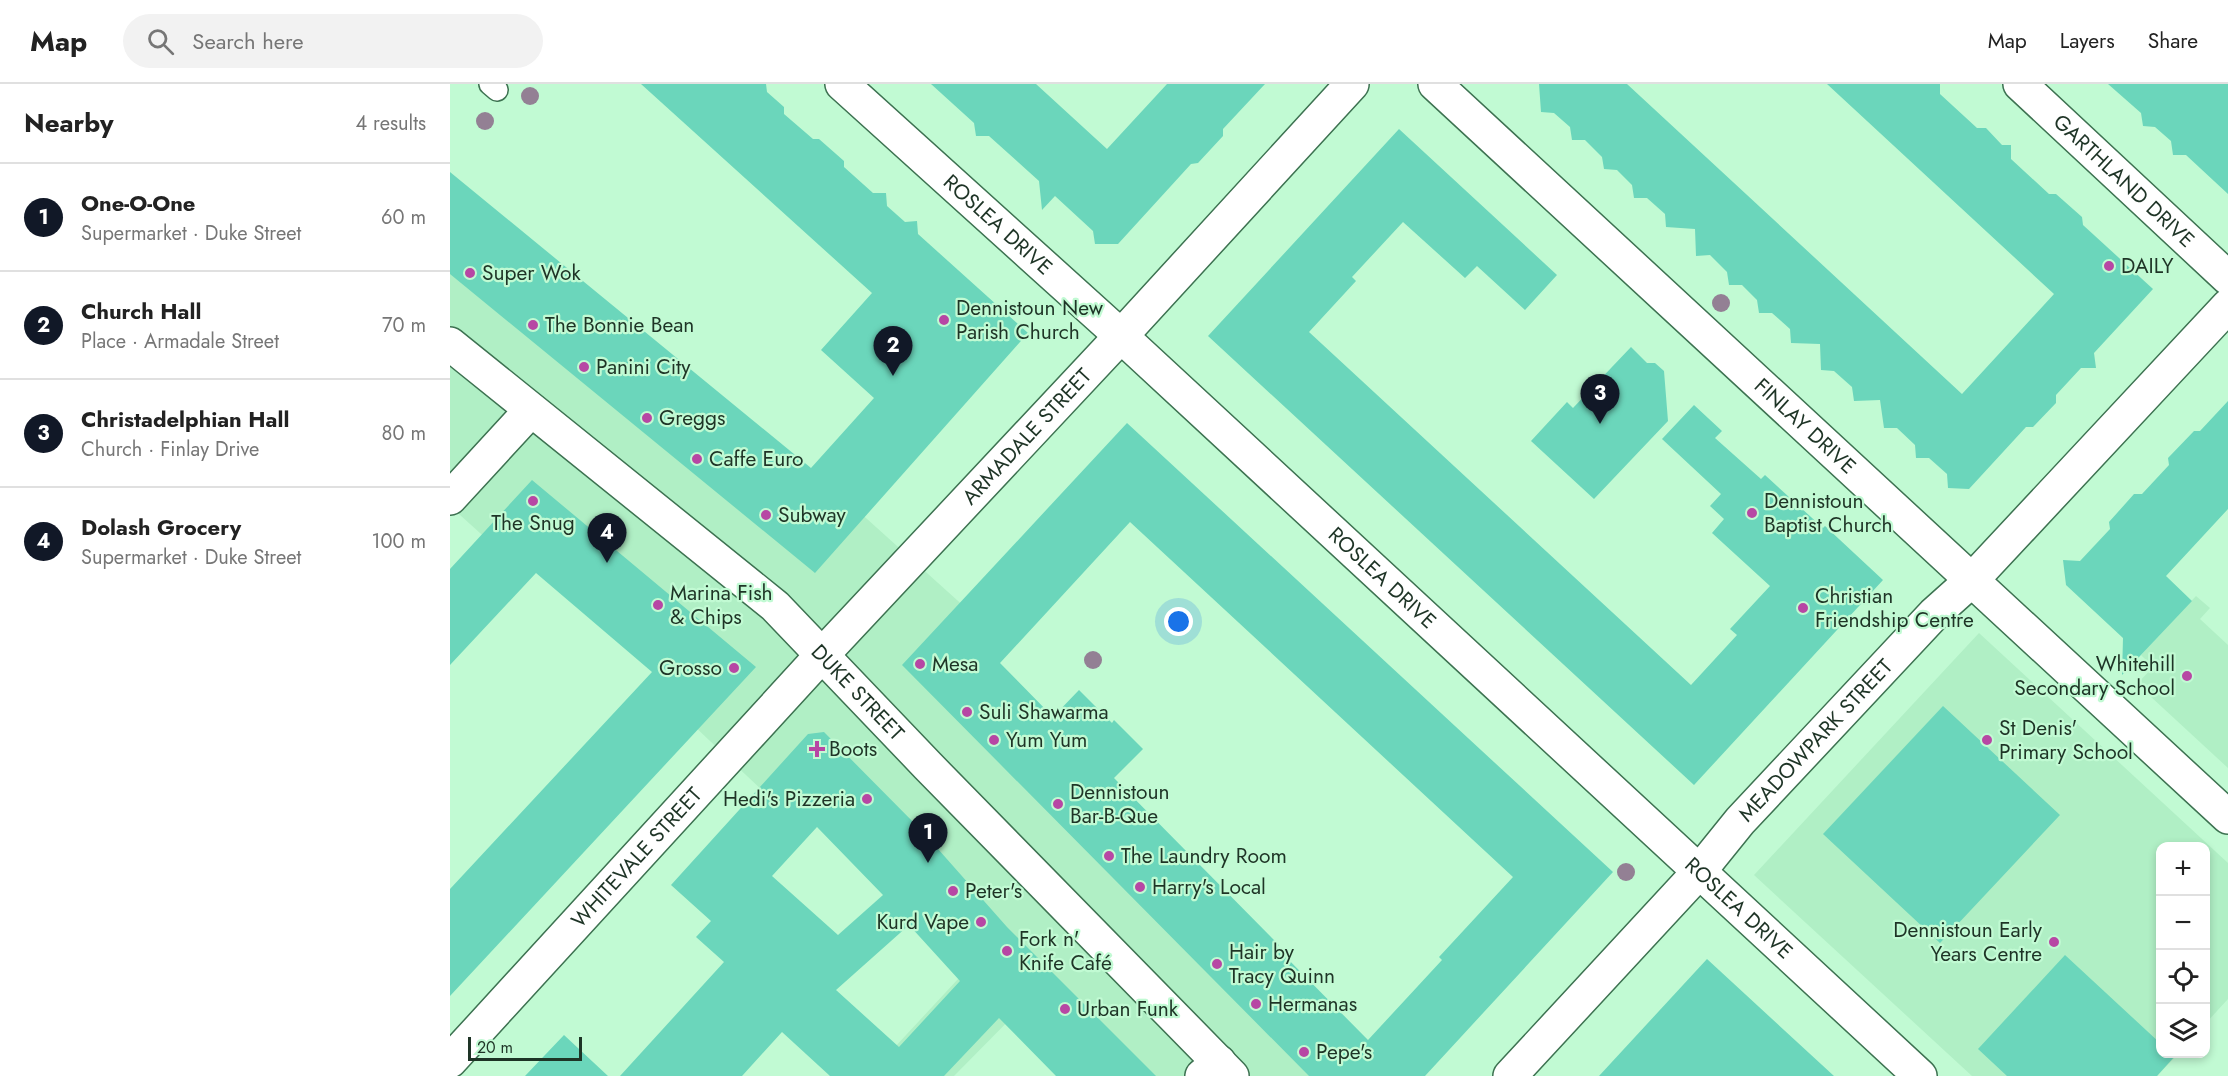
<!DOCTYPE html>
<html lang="en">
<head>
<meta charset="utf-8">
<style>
  :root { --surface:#fff; --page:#f2f2f2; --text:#222; --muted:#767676; --line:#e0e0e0; --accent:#111827 }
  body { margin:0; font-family:Jost,sans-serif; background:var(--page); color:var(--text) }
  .controls { position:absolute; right:18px; bottom:18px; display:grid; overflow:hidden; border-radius:12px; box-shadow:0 3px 9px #0003 }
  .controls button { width:54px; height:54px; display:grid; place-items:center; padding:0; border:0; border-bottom:2px solid var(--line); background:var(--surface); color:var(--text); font:30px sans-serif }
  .scale { position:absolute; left:18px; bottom:15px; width:114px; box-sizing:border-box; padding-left:6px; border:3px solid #1e3426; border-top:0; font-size:16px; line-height:21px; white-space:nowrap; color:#1e3426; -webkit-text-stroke:4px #c1fad3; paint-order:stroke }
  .you { position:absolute; left:729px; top:538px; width:21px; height:21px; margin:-15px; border:4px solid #fff; border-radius:50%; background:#1a73e8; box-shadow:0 0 0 9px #1a73e833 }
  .badge { display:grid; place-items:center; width:39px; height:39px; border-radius:50%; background:var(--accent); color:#fff; font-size:20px; font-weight:700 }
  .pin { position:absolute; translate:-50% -50px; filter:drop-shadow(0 2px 3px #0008) }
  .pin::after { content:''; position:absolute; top:32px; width:21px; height:18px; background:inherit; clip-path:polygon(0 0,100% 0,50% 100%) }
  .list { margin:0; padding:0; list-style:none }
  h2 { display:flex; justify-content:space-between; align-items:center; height:78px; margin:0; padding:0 24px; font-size:26px }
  h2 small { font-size:20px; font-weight:400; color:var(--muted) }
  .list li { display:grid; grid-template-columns:39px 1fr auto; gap:18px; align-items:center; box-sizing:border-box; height:108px; padding:0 24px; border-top:2px solid var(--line) }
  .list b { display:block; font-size:22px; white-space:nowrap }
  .list p { margin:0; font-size:20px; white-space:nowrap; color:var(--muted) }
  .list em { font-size:20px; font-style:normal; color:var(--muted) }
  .icon { flex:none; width:33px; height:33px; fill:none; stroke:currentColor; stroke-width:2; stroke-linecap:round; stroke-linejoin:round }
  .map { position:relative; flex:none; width:1778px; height:992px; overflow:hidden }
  header { display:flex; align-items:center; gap:36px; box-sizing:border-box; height:84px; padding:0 30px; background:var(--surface); border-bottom:2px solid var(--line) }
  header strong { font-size:28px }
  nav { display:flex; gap:33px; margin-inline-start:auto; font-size:21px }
  .search { width:420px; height:54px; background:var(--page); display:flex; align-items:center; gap:15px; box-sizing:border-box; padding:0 21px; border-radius:33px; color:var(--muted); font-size:22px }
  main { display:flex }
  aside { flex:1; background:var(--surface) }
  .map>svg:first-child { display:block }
  .built { fill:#b0efc5 }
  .building { fill:#6bd6bb; fill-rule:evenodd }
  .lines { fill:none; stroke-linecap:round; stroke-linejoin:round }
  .lane-casing { stroke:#3d7251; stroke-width:24 }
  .street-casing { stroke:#3d7251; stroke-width:36 }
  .secondary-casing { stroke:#3d7251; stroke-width:36 }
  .lane { stroke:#fff; stroke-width:21 }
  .street { stroke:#fff; stroke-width:33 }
  .secondary { stroke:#fff; stroke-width:33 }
  .tree { fill:#938094 }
  .poi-dot { fill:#b747a4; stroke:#c1fad3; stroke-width:2 }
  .labels { text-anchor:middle; stroke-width:4.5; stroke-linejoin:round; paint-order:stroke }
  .street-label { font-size:21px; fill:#1e3426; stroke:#c1fad3 }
  .poi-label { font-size:21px; fill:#1e3426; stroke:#c1fad3; text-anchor:start }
</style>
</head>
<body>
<header>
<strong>Map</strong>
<div class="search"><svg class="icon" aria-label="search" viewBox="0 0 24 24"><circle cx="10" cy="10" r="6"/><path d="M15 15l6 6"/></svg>Search here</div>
<nav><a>Map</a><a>Layers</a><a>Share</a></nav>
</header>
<main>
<aside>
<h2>Nearby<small>4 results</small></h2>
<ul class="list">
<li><span class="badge">1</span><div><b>One-O-One</b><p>Supermarket · Duke Street</p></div><em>60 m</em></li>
<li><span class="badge">2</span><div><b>Church Hall</b><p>Place · Armadale Street</p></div><em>70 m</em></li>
<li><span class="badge">3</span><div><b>Christadelphian Hall</b><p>Church · Finlay Drive</p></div><em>80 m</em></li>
<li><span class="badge">4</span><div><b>Dolash Grocery</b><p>Supermarket · Duke Street</p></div><em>100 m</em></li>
</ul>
</aside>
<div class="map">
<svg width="1778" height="992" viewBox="0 0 1778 992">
  <rect width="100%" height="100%" fill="#c1fad3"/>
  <path class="built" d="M0,131l386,276 152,137 -35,38 404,410h-260l-69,-75 -74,75h-86l116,-125 -172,-180 -27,41 -113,-107 31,-34 -167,-143 -26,32 -60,-54z
    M1746,512l14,12 -10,11 28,26v123l-91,-84 16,-17 -12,-12z
    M1529,549l249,230v136l-22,24v-177h-46v208h18l-21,22h-185l-218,-201z"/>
  <path class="building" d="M191,0h125l1,8 17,15v7l29,25h6l25,22v6l29,26h13l1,13 18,16 12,-1 1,13 110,99 -213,240 -365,-299v-102l361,296 63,-70 -53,-48 51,-57z
    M481,0h105l71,65 60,-65h98l-42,45v7l-25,27 -7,1 -73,80h-23l-2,-13 -38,-35 -13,14 -3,-29 -50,-45h-13l-2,-13z
    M1089,0h88l335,310 92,-100 -227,-210h113v10l37,34h9l16,17h9v14l38,35h7l26,23 1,8 70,64 -59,64 2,15h-15l-25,27v8l-23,24h-7l-57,62 -21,-1 -1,-14 -18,-16h-13l-1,-13 -18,-17h-13l-4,-28 -26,1 -2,-14 -18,-16 -13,-1 -1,-26 -29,-1 -1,-14 -18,-16h-13l-2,-13 -15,-15h-13l-2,-13 -17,-17 -14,1 -1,-27 -29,-2 -1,-13 -18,-16h-13l-2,-13 -15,-15 -13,-1 -2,-12 -17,-17h-13l-2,-13 -16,-14 -13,-1z
    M1658,0h120v110l-42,-39h-13l-2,-14 -16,-14 -12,-1 -2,-13z
    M949,45l158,146 -32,35 -48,-44 -12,12 -62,-56 -51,55 4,4 -47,51 382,353 46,-50 -7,-6 40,-43 -58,-53 12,-14 -14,-13 11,-12 -59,-55 32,-34 28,26 -7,7 46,41 4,-4 58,53 2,-2 58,54 -189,205 -486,-449z
    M1181,263l16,16h8l9,8 4,50 -74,78 -63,-58 36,-39 6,6z
    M1778,317v108l-62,67 26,25 -70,74 1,-37 -57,-53 -3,-25 17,1 30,-32 -1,-7 17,-19 8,-9h8l27,-29 -1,-7 26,-27h6z
    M677,339l486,449 -188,204h-116l-407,-411zM680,438l383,355 -74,80 3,3 -74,80 -91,-92 2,-3 -165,-167 29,-29 -29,-29 -2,3 -33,-33 -26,27 -53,-54z
    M82,396l224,187 -306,329v-107l202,-217 -116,-99 -86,92v-96z
    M1493,622l117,109 -120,128 -117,-109z
    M374,648l99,100 84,95 149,149h-100l-57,-58 -55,58h-114l-48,-44 -40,44h-122l104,-114 -28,-25 15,-16 -40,-36 137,-151zM367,743l66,68 -45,40 -66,-59zM459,841l51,56 -61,66 -63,-57z
    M1615,871l95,88v10h12l3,3 -18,20h-150l-29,-27z
    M1257,875l64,59 63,58h-235z
    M114,951l44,41h-83z"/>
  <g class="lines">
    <defs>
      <path id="lane" d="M40,0l7,6"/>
      <g id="street">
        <path id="s1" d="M392,0l279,252 799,740"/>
        <path id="s2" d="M985,0l793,733"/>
        <path id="s3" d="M1570,0l208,194"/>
        <path d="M0,414l81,-88"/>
        <path id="s4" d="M0,977l372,-406 299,-319 231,-252"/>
        <path d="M752,992l17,-14"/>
        <path id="s5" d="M1060,992l188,-203 42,-52 194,-207 38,-34 256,-274"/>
      </g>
      <g id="secondary">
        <path id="s6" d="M0,260l325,262 153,160 304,310"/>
      </g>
    </defs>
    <use href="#lane" class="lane-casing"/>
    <use href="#street" class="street-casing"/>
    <use href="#secondary" class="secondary-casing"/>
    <use href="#lane" class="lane"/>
    <use href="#street" class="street"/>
    <use href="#secondary" class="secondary"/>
  </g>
  <g class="tree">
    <circle cx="80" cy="12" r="9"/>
    <circle cx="35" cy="37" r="9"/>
    <circle cx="1271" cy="219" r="9"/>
    <circle cx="643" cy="576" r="9"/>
    <circle cx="1176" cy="788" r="9"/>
  </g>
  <g class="poi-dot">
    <circle cx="1659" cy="182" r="6"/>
    <circle cx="20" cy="189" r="6"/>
    <circle cx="494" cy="236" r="6"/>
    <circle cx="83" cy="241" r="6"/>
    <circle cx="134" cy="283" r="6"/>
    <circle cx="197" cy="334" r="6"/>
    <circle cx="247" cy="375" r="6"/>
    <circle cx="83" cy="417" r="6"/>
    <circle cx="1302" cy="429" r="6"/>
    <circle cx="316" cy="431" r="6"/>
    <circle cx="208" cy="521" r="6"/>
    <circle cx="1353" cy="524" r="6"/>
    <circle cx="470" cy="580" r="6"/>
    <circle cx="284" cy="584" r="6"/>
    <circle cx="1737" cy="592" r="6"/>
    <circle cx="517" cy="628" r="6"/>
    <circle cx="544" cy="656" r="6"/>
    <circle cx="1537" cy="656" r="6"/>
    <path d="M364 656h6v6h6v6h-6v6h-6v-6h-6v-6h6z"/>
    <circle cx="417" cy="715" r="6"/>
    <circle cx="608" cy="720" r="6"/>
    <circle cx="659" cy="772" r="6"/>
    <circle cx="690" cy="803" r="6"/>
    <circle cx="503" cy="807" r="6"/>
    <circle cx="531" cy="838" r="6"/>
    <circle cx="1604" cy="858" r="6"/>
    <circle cx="557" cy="867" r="6"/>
    <circle cx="767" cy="880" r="6"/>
    <circle cx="806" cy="920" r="6"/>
    <circle cx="615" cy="925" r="6"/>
    <circle cx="854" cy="968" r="6"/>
  </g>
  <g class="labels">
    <g class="street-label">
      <text dy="7" stroke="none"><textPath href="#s3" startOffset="142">GARTHLAND DRIVE</textPath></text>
      <text dy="7" stroke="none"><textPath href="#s1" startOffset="210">ROSLEA DRIVE</textPath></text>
      <text dy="7" stroke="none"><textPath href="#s2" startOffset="504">FINLAY DRIVE</textPath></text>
      <text dy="7" stroke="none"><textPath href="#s4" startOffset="850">ARMADALE STREET</textPath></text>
      <text dy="7" stroke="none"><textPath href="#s1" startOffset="732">ROSLEA DRIVE</textPath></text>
      <text dy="7" stroke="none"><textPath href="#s6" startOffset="537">DUKE STREET</textPath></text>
      <text dy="7" stroke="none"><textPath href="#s5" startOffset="454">MEADOWPARK STREET</textPath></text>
      <text dy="7" stroke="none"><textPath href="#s4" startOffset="276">WHITEVALE STREET</textPath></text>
      <text dy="7" stroke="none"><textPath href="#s1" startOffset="1218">ROSLEA DRIVE</textPath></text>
    </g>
    <g class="poi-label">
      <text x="1671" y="189">DAILY</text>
      <text x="32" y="196">Super Wok</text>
      <text x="506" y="231">Dennistoun New<tspan x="506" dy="24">Parish Church</tspan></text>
      <text x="95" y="248">The Bonnie Bean</text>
      <text x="146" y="290">Panini City</text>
      <text x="209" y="341">Greggs</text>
      <text x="259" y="382">Caffe Euro</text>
      <text x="1314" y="424">Dennistoun<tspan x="1314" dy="24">Baptist Church</tspan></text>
      <text x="328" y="438">Subway</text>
      <text x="83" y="446" text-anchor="middle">The Snug</text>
      <text x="220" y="516">Marina Fish<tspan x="220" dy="24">&amp; Chips</tspan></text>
      <text x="1365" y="519">Christian<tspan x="1365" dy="24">Friendship Centre</tspan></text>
      <text x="482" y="587">Mesa</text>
      <text x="1725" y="587" text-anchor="end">Whitehill<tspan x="1725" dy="24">Secondary School</tspan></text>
      <text x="272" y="591" text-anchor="end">Grosso</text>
      <text x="529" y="635">Suli Shawarma</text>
      <text x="1549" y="651">St Denis'<tspan x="1549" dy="24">Primary School</tspan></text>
      <text x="556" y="663">Yum Yum</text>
      <text x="379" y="672">Boots</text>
      <text x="620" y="715">Dennistoun<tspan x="620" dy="24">Bar-B-Que</tspan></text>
      <text x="405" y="722" text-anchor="end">Hedi's Pizzeria</text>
      <text x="671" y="779">The Laundry Room</text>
      <text x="702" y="810">Harry's Local</text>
      <text x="515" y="814">Peter's</text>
      <text x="519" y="845" text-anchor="end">Kurd Vape</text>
      <text x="1592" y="853" text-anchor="end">Dennistoun Early<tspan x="1592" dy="24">Years Centre</tspan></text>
      <text x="569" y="862">Fork n'<tspan x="569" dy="24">Knife Café</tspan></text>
      <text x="779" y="875">Hair by<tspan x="779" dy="24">Tracy Quinn</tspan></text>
      <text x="818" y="927">Hermanas</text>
      <text x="627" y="932">Urban Funk</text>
      <text x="866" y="975">Pepe's</text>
    </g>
  </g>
</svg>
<div class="controls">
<button>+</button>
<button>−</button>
<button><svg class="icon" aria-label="locate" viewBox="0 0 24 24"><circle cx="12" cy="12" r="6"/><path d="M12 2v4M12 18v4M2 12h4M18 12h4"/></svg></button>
<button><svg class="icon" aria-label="layers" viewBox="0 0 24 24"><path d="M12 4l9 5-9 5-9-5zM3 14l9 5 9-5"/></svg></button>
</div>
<div class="scale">20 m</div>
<div class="you"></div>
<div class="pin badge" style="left:478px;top:779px">1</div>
<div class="pin badge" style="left:443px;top:292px">2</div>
<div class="pin badge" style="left:1150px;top:340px">3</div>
<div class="pin badge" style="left:157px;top:479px">4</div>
</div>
</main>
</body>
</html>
